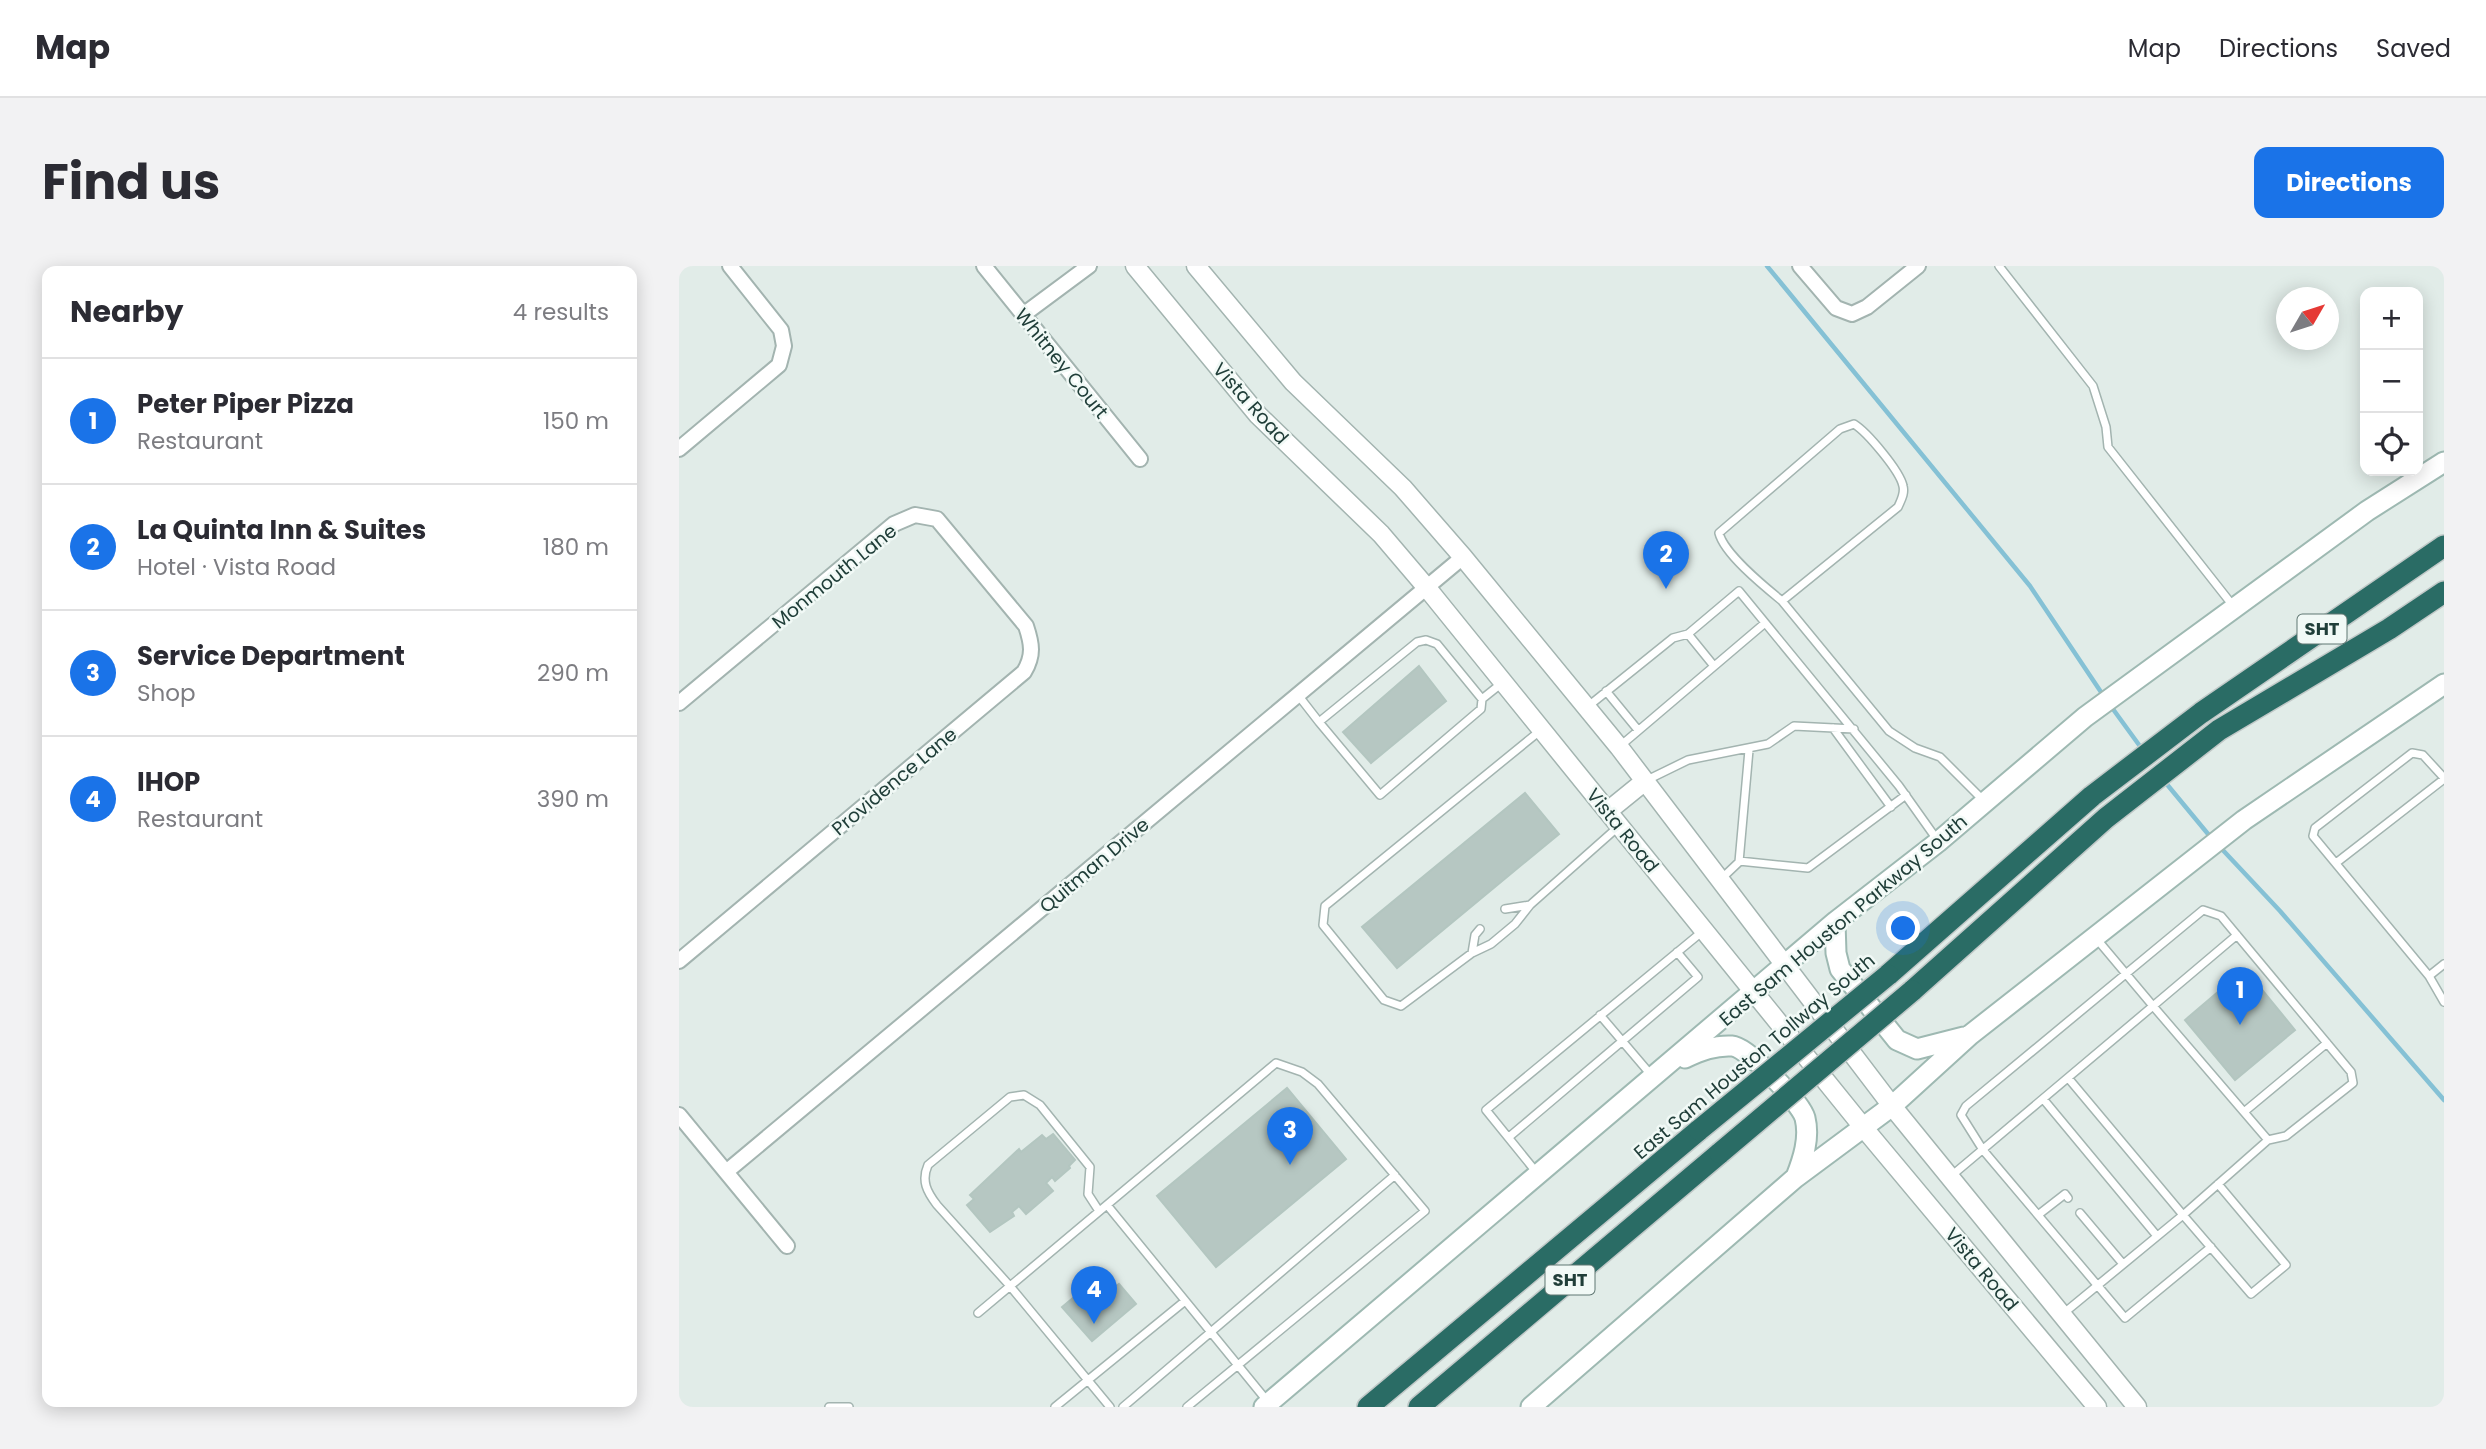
<!DOCTYPE html>
<html lang="en">
<head>
<meta charset="utf-8">
<style>
  :root { --surface:#fff; --page:#f2f2f3; --text:#2b2b33; --muted:#7c7c81; --line:#e1e1e2; --accent:#1a73e8 }
  body { margin:0; font-family:Poppins,sans-serif; background:var(--page); color:var(--text) }
  .controls { position:absolute; right:21px; top:21px; display:grid; overflow:hidden; border-radius:14px; box-shadow:0 4px 18px #0003 }
  .controls button { width:63px; height:63px; display:grid; place-items:center; padding:0; border:0; border-bottom:2px solid var(--line); background:var(--surface); color:var(--text); font:35px sans-serif }
  .compass { position:absolute; left:1597px; top:21px; width:63px; height:63px; border-radius:50%; background:var(--surface); box-shadow:0 4px 18px #0003; rotate:51deg }
  .you { position:absolute; left:1225px; top:663px; width:24px; height:24px; margin:-18px; border:5px solid #fff; border-radius:50%; background:#1a73e8; box-shadow:0 0 0 10px #1a73e833 }
  .badge { display:grid; place-items:center; width:46px; height:46px; border-radius:50%; background:var(--accent); color:#fff; font-size:23px; font-weight:700 }
  .pin { position:absolute; translate:-50% -58px; filter:drop-shadow(0 2px 4px #0008) }
  .pin::after { content:''; position:absolute; top:37px; width:24px; height:21px; background:inherit; clip-path:polygon(0 0,100% 0,50% 100%) }
  .list { margin:0; padding:0; list-style:none }
  h2 { display:flex; justify-content:space-between; align-items:center; height:91px; margin:0; padding:0 28px; font-size:30px }
  h2 small { font-size:23px; font-weight:400; color:var(--muted) }
  .list li { display:grid; grid-template-columns:46px 1fr auto; gap:21px; align-items:center; box-sizing:border-box; height:126px; padding:0 28px; border-top:2px solid var(--line) }
  .list b { display:block; font-size:26px; white-space:nowrap }
  .list p { margin:0; font-size:23px; white-space:nowrap; color:var(--muted) }
  .list em { font-size:23px; font-style:normal; color:var(--muted) }
  .icon { flex:none; width:38px; height:38px; fill:none; stroke:currentColor; stroke-width:2; stroke-linecap:round; stroke-linejoin:round }
  .map { position:relative; flex:none; width:1765px; height:1141px; overflow:hidden; border-radius:14px }
  header { display:flex; align-items:center; gap:42px; box-sizing:border-box; height:98px; padding:0 35px; background:var(--surface); border-bottom:2px solid var(--line) }
  header strong { font-size:33px }
  nav { display:flex; gap:38px; margin-inline-start:auto; font-size:24px }
  .intro { display:flex; align-items:center; justify-content:space-between; box-sizing:border-box; height:168px; padding:0 42px }
  h1 { margin:0; font-size:49px }
  .button { padding:18px 32px; border-radius:14px; background:var(--accent); color:#fff; font-size:24px; font-weight:700 }
  main { display:flex; gap:42px; padding:0 42px }
  aside { flex:1; background:var(--surface); border-radius:14px; box-shadow:0 4px 18px #0003 }
  .map>svg:first-child { display:block }
  .lines { fill:none; stroke-linecap:round; stroke-linejoin:round }
  .stream { stroke:#85c1d5; stroke-width:4.5 }
  .building { fill:#b6c7c2; stroke:#b3c6c0; stroke-width:2 }
  .service-casing { stroke:#a3b4b0; stroke-width:10 }
  .minor-casing { stroke:#a3b4b0; stroke-width:18 }
  .tertiary-casing { stroke:#a3b4b0; stroke-width:21 }
  .secondary-casing { stroke:#9eb9b2; stroke-width:23 }
  .motorway-casing { stroke:#c1c9c8; stroke-width:24 }
  .service { stroke:#fff; stroke-width:7 }
  .minor { stroke:#fff; stroke-width:14 }
  .tertiary { stroke:#fff; stroke-width:18 }
  .secondary { stroke:#fff; stroke-width:19 }
  .motorway { stroke:#2a6c65; stroke-width:21 }
  .motorway-bridge-casing { stroke:#c1c9c8; stroke-width:24; stroke-linecap:butt }
  .motorway-bridge { stroke:#2a6c65; stroke-width:21 }
  .labels { text-anchor:middle; stroke-width:5; stroke-linejoin:round; paint-order:stroke }
  .shield { fill:#f1f9f6; stroke:#5f7672; stroke-width:2 }
  .shield-label { font-size:18px; font-weight:bold; fill:#203e39 }
  .street-label { font-size:19px; fill:#203e39; stroke:#f1f9f6 }
</style>
</head>
<body>
<header>
<strong>Map</strong>
<nav><a>Map</a><a>Directions</a><a>Saved</a></nav>
</header>
<div class="intro"><h1>Find us</h1><a class="button">Directions</a></div>
<main>
<aside>
<h2>Nearby<small>4 results</small></h2>
<ul class="list">
<li><span class="badge">1</span><div><b>Peter Piper Pizza</b><p>Restaurant</p></div><em>150 m</em></li>
<li><span class="badge">2</span><div><b>La Quinta Inn &amp; Suites</b><p>Hotel · Vista Road</p></div><em>180 m</em></li>
<li><span class="badge">3</span><div><b>Service Department</b><p>Shop</p></div><em>290 m</em></li>
<li><span class="badge">4</span><div><b>IHOP</b><p>Restaurant</p></div><em>390 m</em></li>
</ul>
</aside>
<div class="map">
<svg width="1765" height="1141" viewBox="0 0 1765 1141">
  <rect width="100%" height="100%" fill="#e1ece8"/>
  <g class="lines">
    <path class="stream" d="M1088,0l263,320 75,112
      M1431,439l32,44
      M1486,516l48,58
      M1540,580l61,65 164,189"/>
  </g>
  <path class="building" d="M740,400l27,35 -75,62 -28,-31z
    M846,527l34,41 -162,134 -35,-41z
    M1566,703l50,61 -60,50 -50,-60z
    M608,822l59,71 -130,108 -59,-71z
    M374,868l22,26 -6,6 1,2 -15,13 -3,-4 -6,6 7,8 -27,23 -7,-8 -7,6 2,4 -24,16 -23,-27 7,-6 -4,-4 49,-46 2,3 21,-17 4,4z
    M429,1014l6,8 5,-4 17,20 -44,37 -30,-34 17,-14 5,6z"/>
  <g class="lines">
    <defs>
      <path id="service" d="M1320,0l94,120 13,41 2,20 126,160
        M1103,335c-17,-14 -58,-47 -63,-68l121,-104 14,-5c13,8 46,47 49,62 2,8 -2,14 -5,21l-116,94 107,130 26,17 25,9 45,45
        M1009,368l26,32
        M927,425l32,39
        M619,429l21,27 98,-80 9,-2 11,4 45,55 20,-16
        M907,442l87,-70 15,-4 51,-43 160,195 39,55
        M640,456l61,73 101,-86 1,-10
        M1154,462l58,79
        M862,464l-216,176 -2,19 61,75 17,6 71,-53 19,-9 24,-20 15,-19 88,-78
        M940,481l146,-124
        M1765,512l-21,-23 -11,-2 -97,75 -2,8 116,140 15,-12
        M966,515l43,-21 80,-16 26,-18 60,3
        M1060,595l69,7 98,-73
        M1657,597l108,-84
        M1041,614l19,-18 10,-112
        M826,643l25,-4
        M1558,669l-84,71 115,134
        M793,687l3,-18 5,-6
        M1750,710l15,26
        M921,749l52,61
        M1365,834l113,136
        M1565,846l83,-69
        M830,871l189,-160 -21,-25
        M858,907l-51,-63 217,-179
        M1271,911l203,-171 -58,-69
        M428,939l161,197
        M420,945l-11,-17 2,-27 -50,-62 -16,-10 -14,2 -82,68c-7,16 -1,27 9,40l73,81 100,121
        M1401,947l43,51
        M1359,949l27,-21 3,4
        M1532,981l-86,71 -142,-168 -22,-35 5,-9 237,-196 18,6 130,156 2,11 -67,53 -18,4 -85,75 68,79 35,-29 -68,-81
        M299,1047l298,-250 26,9 16,12 107,127 -238,196
        M1385,1047l119,-98 -114,-136
        M150,1141h20
        M376,1141l130,-106
        M444,1141l272,-232"/>
      <path id="minor" d="M305,0l156,193
        M1121,0l36,42 16,6 15,-7 51,-41
        M344,49l66,-49
        M0,183l100,-84 5,-19 -3,-16 -51,-64
        M0,437l215,-179 21,-9 22,4 89,107c6,18 8,29 -2,46l-345,289
        M0,849l108,131
        M47,906l737,-615"/>
      <path id="tertiary" d="M456,0l123,149 123,119 46,54 436,539 234,280
        M517,0l97,116 110,106 60,69 156,190 273,359 245,301
        M929,545l37,-30"/>
      <path id="secondary" d="M1156,656l1,31 4,16 57,71 20,9 47,-12
        M1006,792c15,-7 30,-13 47,-12 16,1 69,57 73,72 5,20 -2,41 -9,59
        M585,1141l571,-485 103,-80 147,-125 282,-206 77,-49
        M852,1141l264,-229 97,-72 78,-71 274,-215 200,-136"/>
      <path id="motorway" d="M1209,709l204,-179 109,-83 243,-167
        M1233,725l194,-173 113,-88 170,-101 55,-37
        M689,1141l331,-277
        M740,1141l301,-254"/>
    </defs>
    <use href="#service" class="service-casing"/>
    <use href="#minor" class="minor-casing"/>
    <use href="#tertiary" class="tertiary-casing"/>
    <use href="#secondary" class="secondary-casing"/>
    <use href="#motorway" class="motorway-casing"/>
    <use href="#service" class="service"/>
    <use href="#minor" class="minor"/>
    <use href="#tertiary" class="tertiary"/>
    <use href="#secondary" class="secondary"/>
    <use href="#motorway" class="motorway"/>
    <defs>
      <path id="motorway-bridge" d="M1020,864l189,-155
        M1041,887l192,-162"/>
    </defs>
    <use href="#motorway-bridge" class="motorway-bridge-casing"/>
    <use href="#motorway-bridge" class="motorway-bridge"/>
  </g>
  <g class="labels">
    <g class="shield">
      <rect x="1618.5" y="348.5" width="49" height="29" rx="5"/>
      <rect x="866.5" y="999.5" width="49" height="29" rx="5"/>
    </g>
    <g class="shield-label">
      <text x="1643" y="369">SHT</text>
      <text x="891" y="1020">SHT</text>
    </g>
    <g class="street-label">
      <text transform="translate(383 97) rotate(51)" y="7">Whitney Court</text>
      <text transform="translate(572 137) rotate(48)" y="7">Vista Road</text>
      <text transform="translate(155 310) rotate(-39)" y="7">Monmouth Lane</text>
      <text transform="translate(215 515) rotate(-40)" y="7">Providence Lane</text>
      <text transform="translate(944 564) rotate(51)" y="7">Vista Road</text>
      <text transform="translate(415 599) rotate(-40)" y="7">Quitman Drive</text>
      <text transform="translate(1164 654) rotate(-40)" y="7">East Sam Houston Parkway South</text>
      <text transform="translate(1075 790) rotate(-40)" y="7">East Sam Houston Tollway South</text>
      <text transform="translate(1303 1003) rotate(50)" y="7">Vista Road</text>
    </g>
  </g>
</svg>
<div class="controls">
<button>+</button>
<button>−</button>
<button><svg class="icon" aria-label="locate" viewBox="0 0 24 24"><circle cx="12" cy="12" r="6"/><path d="M12 2v4M12 18v4M2 12h4M18 12h4"/></svg></button>
</div>
<svg class="compass" viewBox="-18 -18 36 36"><path d="M0-13l5 13h-10z" fill="#e53935"/><path d="M0 13l5-13h-10z" fill="#7c7c81"/></svg>
<div class="you"></div>
<div class="pin badge" style="left:1561px;top:759px">1</div>
<div class="pin badge" style="left:987px;top:323px">2</div>
<div class="pin badge" style="left:611px;top:899px">3</div>
<div class="pin badge" style="left:415px;top:1058px">4</div>
</div>
</main>
</body>
</html>
